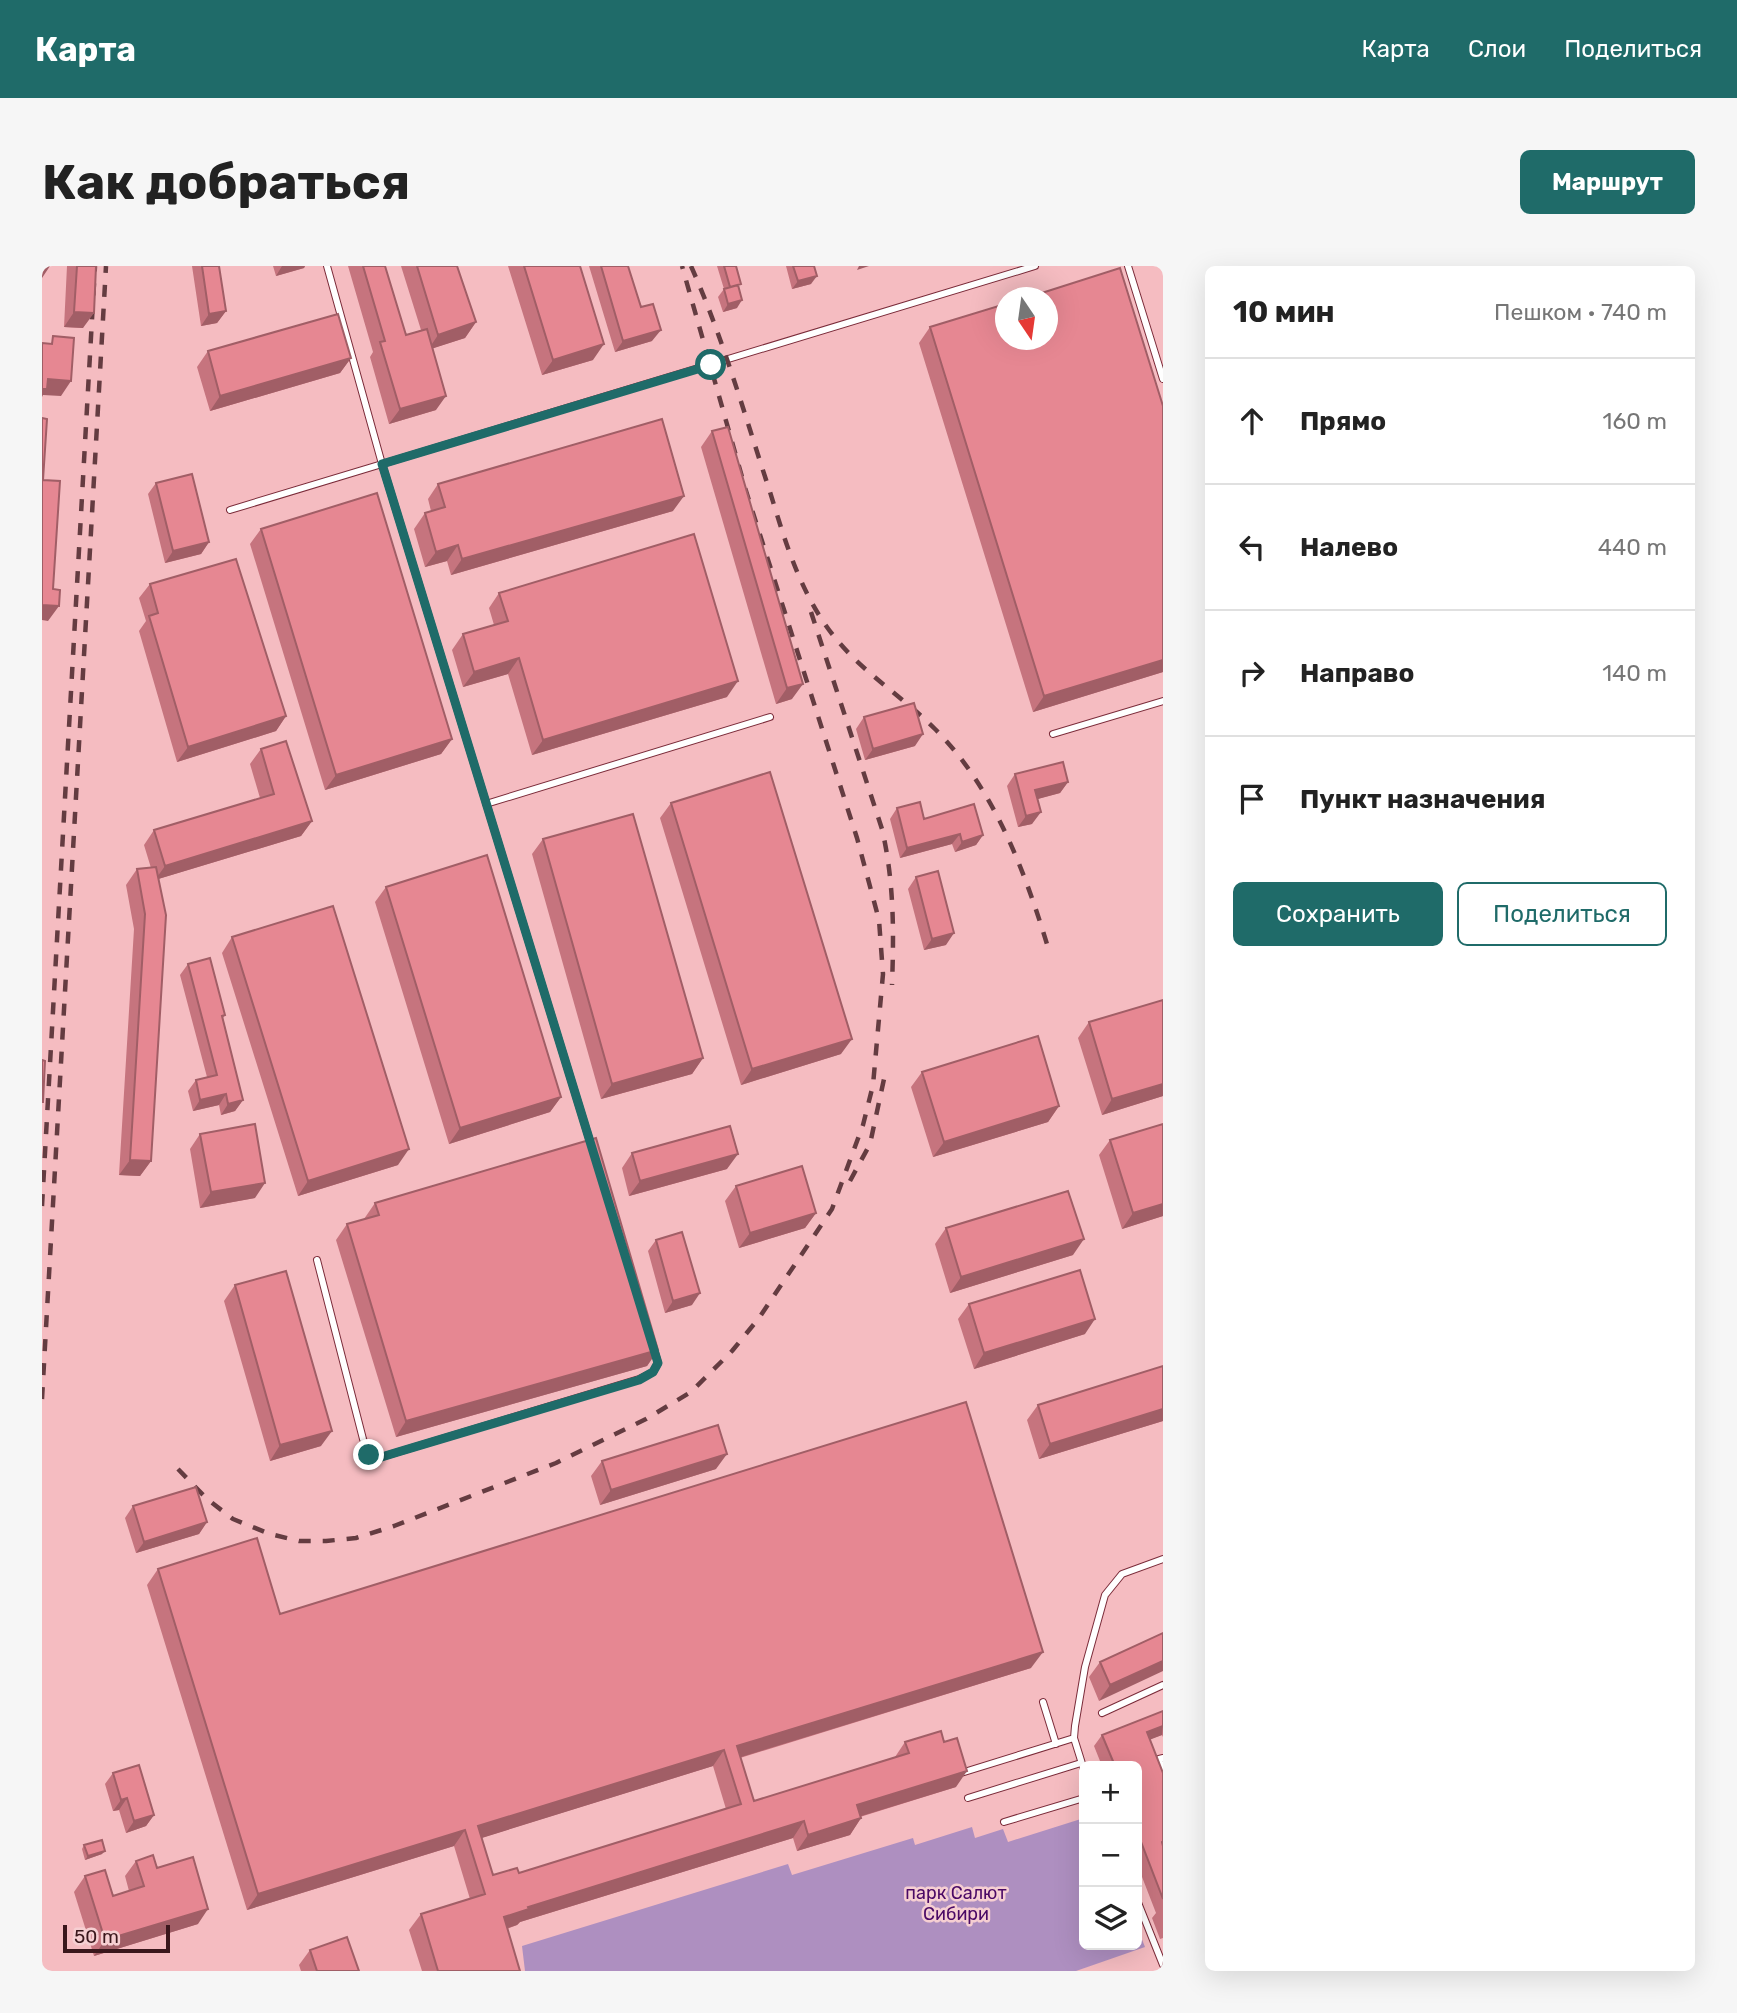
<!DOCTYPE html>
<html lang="ru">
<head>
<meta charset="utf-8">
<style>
  :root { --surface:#fff; --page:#f6f6f6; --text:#222; --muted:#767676; --line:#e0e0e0; --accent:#1f6b69 }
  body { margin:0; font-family:Rubik,sans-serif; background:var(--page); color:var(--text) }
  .controls { position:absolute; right:21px; bottom:21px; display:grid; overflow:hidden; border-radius:10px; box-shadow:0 7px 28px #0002 }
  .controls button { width:63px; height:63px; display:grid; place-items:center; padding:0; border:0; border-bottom:2px solid var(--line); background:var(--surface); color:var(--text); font:35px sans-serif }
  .compass { position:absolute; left:953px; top:21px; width:63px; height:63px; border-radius:50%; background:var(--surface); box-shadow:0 7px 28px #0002; rotate:167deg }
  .scale { position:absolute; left:21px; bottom:18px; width:107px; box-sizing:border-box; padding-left:7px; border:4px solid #3a171c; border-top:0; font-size:19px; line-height:24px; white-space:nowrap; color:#3a171c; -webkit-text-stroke:5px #f6cfd2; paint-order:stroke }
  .stop { position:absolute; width:21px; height:21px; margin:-16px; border:5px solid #1f6b69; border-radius:50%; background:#fff }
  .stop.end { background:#1f6b69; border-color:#fff; box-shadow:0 2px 7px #0008 }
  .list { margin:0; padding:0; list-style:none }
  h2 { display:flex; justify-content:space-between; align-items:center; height:91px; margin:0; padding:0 28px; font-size:30px }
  h2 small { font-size:23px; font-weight:400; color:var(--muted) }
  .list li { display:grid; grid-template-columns:46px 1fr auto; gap:21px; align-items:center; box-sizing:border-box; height:126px; padding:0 28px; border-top:2px solid var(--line) }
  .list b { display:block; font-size:26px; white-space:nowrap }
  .list em { font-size:23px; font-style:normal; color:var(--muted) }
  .actions { display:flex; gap:14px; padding:21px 28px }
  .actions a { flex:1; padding:16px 0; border:2px solid var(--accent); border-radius:10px; text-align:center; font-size:24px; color:var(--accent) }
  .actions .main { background:var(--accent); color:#fff }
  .icon { flex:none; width:38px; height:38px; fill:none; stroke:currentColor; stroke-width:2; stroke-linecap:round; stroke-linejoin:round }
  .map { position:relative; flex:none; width:1121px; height:1705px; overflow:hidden; border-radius:10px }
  header { display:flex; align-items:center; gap:42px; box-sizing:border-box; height:98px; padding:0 35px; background:var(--accent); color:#fff }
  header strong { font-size:33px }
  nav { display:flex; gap:38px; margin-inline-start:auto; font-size:24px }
  .intro { display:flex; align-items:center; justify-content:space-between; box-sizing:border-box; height:168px; padding:0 42px }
  h1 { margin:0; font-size:49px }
  .button { padding:18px 32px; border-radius:10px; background:var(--accent); color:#fff; font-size:24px; font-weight:700 }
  main { display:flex; gap:42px; padding:0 42px }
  aside { flex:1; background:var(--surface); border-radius:10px; box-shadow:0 7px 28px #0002 }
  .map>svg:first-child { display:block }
  .green { fill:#ae8fc0 }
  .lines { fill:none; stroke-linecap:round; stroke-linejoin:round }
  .lane-casing { stroke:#7b2c3a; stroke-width:8 }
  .lane { stroke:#fff; stroke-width:6 }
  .rail { stroke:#643c41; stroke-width:4.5; stroke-dasharray:12 12; stroke-linecap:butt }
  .wall { fill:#c6747e; fill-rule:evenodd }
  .shaded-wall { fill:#a15e66 }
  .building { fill:#e68792; stroke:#a15e66; stroke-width:2; fill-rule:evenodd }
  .route { stroke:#1f6b69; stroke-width:9 }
  .labels { text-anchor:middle; stroke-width:5; stroke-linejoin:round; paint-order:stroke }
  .park-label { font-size:18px; fill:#4a0965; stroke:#f6cfd2 }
</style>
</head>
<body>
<header>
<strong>Карта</strong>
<nav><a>Карта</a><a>Слои</a><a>Поделиться</a></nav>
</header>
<div class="intro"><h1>Как добраться</h1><a class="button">Маршрут</a></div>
<main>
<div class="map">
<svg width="1121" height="1705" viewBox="0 0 1121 1705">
  <rect width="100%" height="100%" fill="#f5bcc1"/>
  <path class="green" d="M1042,1552v127h53v-18l8,20 -69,24h-551l-3,-25 266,-82 4,11 121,-37 2,7 57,-18 3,11 28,-9 5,13z"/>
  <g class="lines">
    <defs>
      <path id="lane" d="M1086,0l35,113
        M188,244l152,-46 -55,-198
        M1011,468l110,-33
        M444,538l284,-87
        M550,882l-210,-684 653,-198
        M275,994l46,179 6,16 6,4 264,-80 14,-7 5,-9 -4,-14
        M1001,1436l13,42
        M1060,1447l61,-28
        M1121,1492l-4,1 4,12
        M1042,1504l-10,-32 1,-12 10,-59 20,-72 17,-21 41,-15
        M919,1507l113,-35
        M926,1532l113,-35
        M962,1556l80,-24
        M1095,1634l26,65"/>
    </defs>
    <use href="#lane" class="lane-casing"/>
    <use href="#lane" class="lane"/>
    <path class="rail" d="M649,0c32,72 54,150 79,226 13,42 25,84 49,123 32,52 76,74 116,114 60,60 91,145 115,225
      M769,346l71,217c12,52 12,102 10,156
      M808,915l20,-37 14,-65
      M0,940l53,-940
      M0,1133l64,-1133
      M136,1203l29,30 26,20 37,15 29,7h27l30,-3 38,-12 162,-63 90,-44 45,-27 41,-41 27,-33 73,-109 31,-84 10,-40 10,-111 -4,-54 -22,-82 -111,-347 -64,-225"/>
  </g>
  <path class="wall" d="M25,0h29l-13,62 -19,-1z
    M150,0h27l7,45 -9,12 -16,3z
    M231,0h32l-1,2 -28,8z
    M306,0h37l21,69 15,-5 -20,-64h56l19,56 -11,16 -32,10 3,62 -47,14 -19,-67 3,-5z
    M466,0h72l13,94 -51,15z
    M547,0h39l24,75 -37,11z
    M675,0h19l3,22 -2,20 -14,4 -5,-15 6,-8z
    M744,0h28l-3,18 -19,5z
    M888,61l233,79v266l-130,40 -114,-369z
    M166,85l143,7 -11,15 -130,38 -13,-44z
    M670,165l80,268 -16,5 -75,-257z
    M114,217l53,59 -8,12 -36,9 -17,-69z
    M396,218l235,27 -222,64 -4,-14 -22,6 -11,-38 11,-16 6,-2 -3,-12z
    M219,263l191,210 -11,15 -116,36 -75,-246z
    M108,318l136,132 -10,15 -99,31 -38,-131 7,-10 -7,-23z
    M457,327l228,104 -195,58 -24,-81 -45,13 -11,-37 11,-16 31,-9 -5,-17z
    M822,451l51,29 -50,14 -9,-31z
    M219,483l51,72 -11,15 -143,43 -7,282 -11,15 -21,-1 15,-246 -8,-44 11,-16 14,-1 -7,-23 10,-15 106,-32 -10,-34z
    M973,508l53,8 -8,11 -23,6 -5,25 -14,3 -11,-41z
    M629,537l170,251 -100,31 -81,-267z
    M855,542l27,11 59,16 -7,10 -21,7 -3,-8 -52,14 -10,-39z
    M501,573l160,219 -11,16 -91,25 -69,-245z
    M874,611l30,68 -22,5 -16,-61z
    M344,621l175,210 -11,15 -101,32 -74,-242z
    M190,671l166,228 -100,31 -76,-243z
    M146,698l37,51 -2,3 20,82 -8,11 -14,4 -2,-10 -26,6 -5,-20 8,-11 11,-3 -27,-102z
    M1047,756l74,74 -61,19 -24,-77z
    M880,806l137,34 -11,16 -115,35 -22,-70z
    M1121,858v92l-41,13 -23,-74 11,-15z
    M158,868l55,64 -55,10 -10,-59z
    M590,887l95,16 -98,27 -7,-28z
    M694,920l80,27 -11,15 -66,20 -14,-47z
    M333,937l283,147 -11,16 -251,71 -60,-197 11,-16 17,-5z
    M904,962l127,27 -123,38 -15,-49z
    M614,974l36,65 -27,8 -17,-62z
    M193,1019l86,161 -51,15 -46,-160z
    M927,1038l116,30 -111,35 -16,-50z
    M1121,1100v55l-124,38 -12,-39 11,-15z
    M560,1195l114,8 -116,36 -9,-29z
    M91,1240l74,16 -8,12 -63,19 -11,-35z
    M116,1303l122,45 751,54 -291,90 14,43 141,-44 10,-15 51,45 -96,30 1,1 -11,17 -53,16 -4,-13 -273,84 -3,3 -10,4 13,42h-98l-13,-41 12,-16 49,-15 -16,-53 -207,64 -100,-325zM671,1500l13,43 -207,64 -26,2 -12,-37z
    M1121,1367l-64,68 -10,-24 11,-15z
    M1121,1445v26l-1,-2 -12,4 13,34v165l-3,1 -8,-21 4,-5 -19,-49v-98h-35l-8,-20 8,-11z
    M71,1507l41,42 -8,11 -20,7 -7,-23 -6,1 -8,-27z
    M42,1579l18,9 -17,6 -3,-11z
    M94,1595l21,7 41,56 -104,32 -20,-64 11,-16 28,20 16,-5 -4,-15z
    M268,1684l49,21h-58l-2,-6z"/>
  <path class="shaded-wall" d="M0,0h8l-8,12z
    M240,0h23l-1,2 -28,8z
    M817,0h10l-12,4z
    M775,10l-6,8 -19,5 6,-8z
    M700,34l-5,8 -14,4 5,-8z
    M184,45l-9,12 -16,3 8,-12z
    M32,46l20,1 -11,15 -19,-1z
    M434,56l-11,16 -37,12 10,-15z
    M619,64l-9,11 -37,11 8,-11z
    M562,78l-11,16 -51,15 11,-15z
    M309,92l-11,15 -130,38 10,-15z
    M6,113l23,2 -10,15 -18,-1 -1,2v-9z
    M404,130l-10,14 -47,14 11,-15z
    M642,230l-11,15 -222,64 11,-16z
    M167,276l-8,12 -36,9 8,-12z
    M416,279l-11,16 -22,6 11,-15z
    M0,339l17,1 -11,15 -6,-1z
    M477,392l-11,16 -45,13 11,-15z
    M1121,394v12l-130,40 11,-16z
    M696,415l-11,16 -195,58 11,-15z
    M761,418l-11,15 -16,5 11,-16z
    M244,450l-10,15 -99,31 11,-15z
    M881,468l-8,12 -50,14 8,-11z
    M410,473l-11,15 -116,36 11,-15z
    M1026,516l-8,11 -33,9 8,-12z
    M999,546l-9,12 -14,3 8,-11z
    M270,555l-11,15 -146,44 10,-14z
    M918,568l-8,10 -52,14 7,-10z
    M941,569l-7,10 -21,7 7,-10z
    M912,667l-8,12 -22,5 8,-11z
    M810,773l-11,15 -100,31 11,-16z
    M661,792l-11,16 -91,25 11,-15z
    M1121,818v12l-61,19 10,-16z
    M184,828l-7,11 -26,6 7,-11z
    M519,831l-11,15 -101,32 11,-16z
    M201,834l-8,11 -14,4 7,-11z
    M1017,840l-11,16 -115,35 11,-15z
    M367,883l-11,16 -100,31 10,-15z
    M696,888l-11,15 -98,27 11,-15z
    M88,894l21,1 -11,15 -21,-1z
    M223,917l-10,15 -55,10 11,-16z
    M1121,938v12l-41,13 11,-16z
    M774,947l-11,15 -66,20 11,-15z
    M1042,973l-11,16 -123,38 11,-16z
    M658,1027l-8,12 -27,8 8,-12z
    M1053,1053l-10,15 -111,35 10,-16z
    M616,1084l-11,16 -251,71 10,-16z
    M1121,1143v12l-124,38 11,-15z
    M290,1165l-11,15 -51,15 10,-16z
    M685,1188l-11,15 -116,36 11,-15z
    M165,1256l-8,12 -63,19 8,-11z
    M1001,1386l-12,16 -303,93 9,-15z
    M1121,1395v10l-64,30 11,-16z
    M1121,1460l-1,9 -23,9 8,-12z
    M682,1484l-11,16 -244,76 9,-16z
    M925,1505l-11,16 -111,34 12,-16z
    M85,1532l-8,12 -6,1 8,-11z
    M112,1549l-8,11 -20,7 8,-12z
    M819,1552l-11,17 -53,16 11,-16z
    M762,1555l-11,17 -273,84 -3,3 -25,8 12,-16 24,-10z
    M423,1564l-11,16 -207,64 11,-16z
    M63,1585l-3,3 -17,6 3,-4z
    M166,1643l-10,15 -104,32 11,-16z"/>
  <path class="building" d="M35,0h19l-2,47 -20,-1z
    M160,0h17l7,45 -17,3z
    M321,0h22l21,69 21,-6 19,67 -46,13 -20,-67 5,-1z
    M375,0h40l19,56 -38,13z
    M482,0h56l24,78 -51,16z
    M559,0h27l13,41 12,-3 8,26 -38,11z
    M682,0h12l5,18 -11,3z
    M751,0h21l3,10 -19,5z
    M1078,2l43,138v254l-119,36 -114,-369 75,-23v36h42v-42h-21z
    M696,19l4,15 -14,4 -4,-15z
    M296,48l13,44 -131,38 -12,-45z
    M11,70l21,2 -3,43 -23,-2 -1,10h-5v-46l10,1z
    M0,152l5,1 -4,61 17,1 -7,108 7,1 -1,16 -17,-1z
    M620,153l22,77 -222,63 -4,-14 -22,7 -11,-39 20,-6 -7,-23z
    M686,161l75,257 -16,4 -75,-257z
    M150,208l17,68 -36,9 -17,-68z
    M335,227l75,246 -116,36 -75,-246z
    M652,268l44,147 -195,59 -24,-82 -45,14 -11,-38 45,-13 -9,-28z
    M194,293l50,157 -98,31 -39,-131 9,-3 -8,-29z
    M872,437l9,31 -50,15 -9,-32z
    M244,475l26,80 -147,45 -11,-36 120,-36 -13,-45z
    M1021,496l5,20 -33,8 6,22 -15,4 -11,-42z
    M728,506l82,267 -100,30 -81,-266z
    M878,536l4,17 50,-15 9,31 -21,7 -2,-8 -53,14 -10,-40z
    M591,548l70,244 -91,26 -69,-245z
    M445,589l74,242 -101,31 -74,-241z
    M114,601l10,48 -15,246 -21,-1 15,-246 -8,-45z
    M896,605l16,62 -22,6 -16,-62z
    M291,640l76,243 -101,32 -76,-244z
    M168,692l15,57 -3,1 21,84 -15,4 -2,-10 -26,6 -4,-20 21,-5 -29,-111z
    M1121,734v84l-51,15 -23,-77z
    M996,770l21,70 -115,36 -22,-70z
    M0,794l3,1 -2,41h-1z
    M213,858l10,59 -54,9 -11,-58z
    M1121,858v80l-30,9 -23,-73z
    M688,860l8,28 -98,27 -8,-28z
    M554,872l62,212 -252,71 -59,-197 32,-9 -4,-12z
    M760,900l14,47 -66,20 -14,-47z
    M1026,925l16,48 -123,38 -15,-49z
    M640,966l18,61 -27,8 -17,-61z
    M1038,1004l15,49 -111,34 -15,-49z
    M244,1005l46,160 -52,14 -45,-160z
    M1121,1100v43l-113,35 -12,-39z
    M924,1136l77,250 -306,94 17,55 155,-48 -4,-11 36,-11 3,11 13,-4 10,33 -110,34 4,13 -53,17 -4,-14 -276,86 1,2 -25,8 16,54h-82l-17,-57 64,-20 -20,-64 -207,64 -100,-325 99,-31 23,76zM682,1484l17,54 -222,69 -2,-5 -24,7 -15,-49z
    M676,1159l9,29 -116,36 -9,-29z
    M154,1221l11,35 -63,20 -11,-36z
    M1121,1367v28l-53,24 -10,-23z
    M1121,1445v15l-16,6 16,41v68l-1,1 1,4v53l-22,-57 -4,2v-78h-22l-13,-31z
    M97,1499l15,50 -20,6 -7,-23 -6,2 -8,-27z
    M60,1574l3,11 -17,5 -4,-11z
    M111,1589l4,13 36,-11 15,52 -103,31 -20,-64 20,-6 8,26 31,-10 -8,-25z
    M305,1671l12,34h-42l-7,-21z"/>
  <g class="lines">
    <path class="route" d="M327,1189l6,4 23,-7 241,-72 14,-8 5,-9 -276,-899 329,-99"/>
  </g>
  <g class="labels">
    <g class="park-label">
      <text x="914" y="1633">парк Салют<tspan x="914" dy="21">Сибири</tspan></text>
    </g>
  </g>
</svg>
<div class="controls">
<button>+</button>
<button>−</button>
<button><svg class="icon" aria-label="layers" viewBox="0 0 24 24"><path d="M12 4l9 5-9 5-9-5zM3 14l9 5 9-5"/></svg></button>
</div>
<svg class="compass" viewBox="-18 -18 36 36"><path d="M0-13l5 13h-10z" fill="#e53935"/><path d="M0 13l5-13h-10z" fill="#767676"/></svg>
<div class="scale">50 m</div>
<div class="stop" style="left:669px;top:99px"></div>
<div class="stop end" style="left:327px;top:1189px"></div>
</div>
<aside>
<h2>10 мин<small>Пешком · 740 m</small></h2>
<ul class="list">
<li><svg class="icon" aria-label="ahead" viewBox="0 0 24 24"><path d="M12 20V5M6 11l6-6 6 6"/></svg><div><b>Прямо</b></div><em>160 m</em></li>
<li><svg class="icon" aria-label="left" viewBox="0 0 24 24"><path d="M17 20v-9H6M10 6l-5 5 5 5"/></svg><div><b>Налево</b></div><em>440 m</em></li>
<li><svg class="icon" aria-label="right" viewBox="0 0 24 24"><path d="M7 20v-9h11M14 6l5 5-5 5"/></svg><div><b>Направо</b></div><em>140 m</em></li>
<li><svg class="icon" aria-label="arrive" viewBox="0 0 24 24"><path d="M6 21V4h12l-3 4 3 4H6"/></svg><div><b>Пункт назначения</b></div></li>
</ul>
<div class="actions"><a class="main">Сохранить</a><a>Поделиться</a></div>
</aside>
</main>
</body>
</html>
